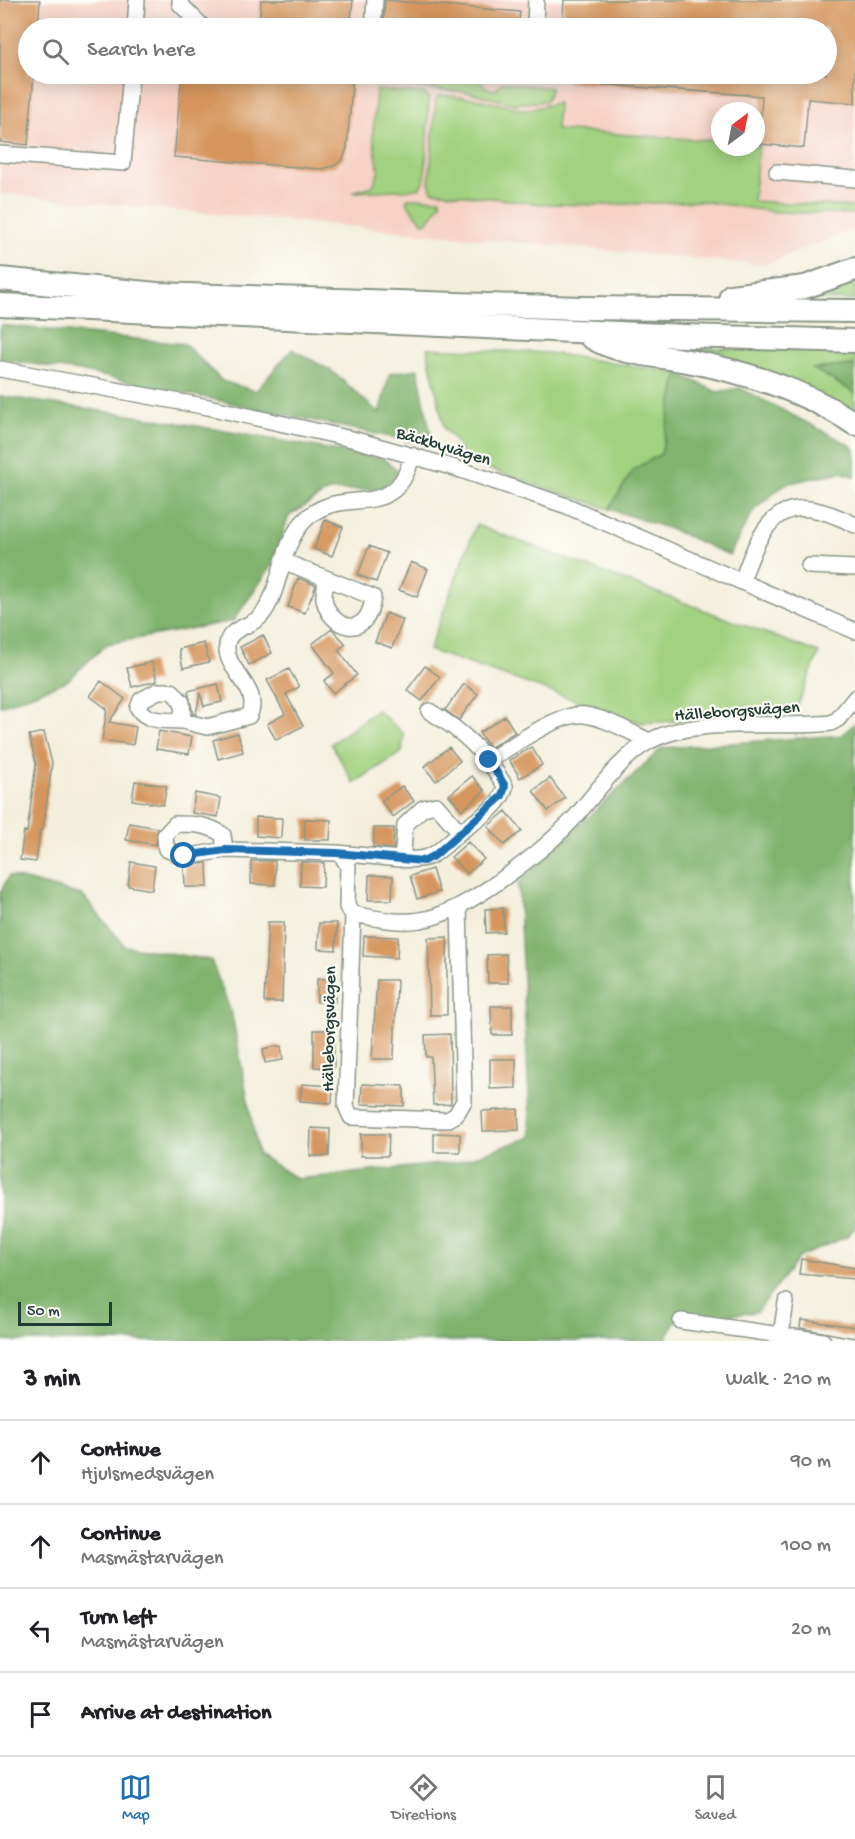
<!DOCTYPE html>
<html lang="en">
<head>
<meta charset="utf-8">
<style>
  :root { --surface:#fff; --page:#f6f6f6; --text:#202124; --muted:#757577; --line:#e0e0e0; --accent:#1f6fb2 }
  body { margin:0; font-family:"Gochi Hand",sans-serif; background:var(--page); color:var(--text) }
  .compass { position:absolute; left:711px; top:102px; width:54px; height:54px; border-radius:50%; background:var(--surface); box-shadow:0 3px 15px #0003; rotate:32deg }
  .scale { position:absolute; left:18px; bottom:15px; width:94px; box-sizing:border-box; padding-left:6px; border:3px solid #1f3d34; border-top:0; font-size:16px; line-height:21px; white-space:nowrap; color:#1f3d34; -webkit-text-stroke:4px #fdfcf7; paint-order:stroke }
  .stop { position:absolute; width:18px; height:18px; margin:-14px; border:4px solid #1f6fb2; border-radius:50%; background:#fff }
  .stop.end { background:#1f6fb2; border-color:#fff; box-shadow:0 2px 6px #0008 }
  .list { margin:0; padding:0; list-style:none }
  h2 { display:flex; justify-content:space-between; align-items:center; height:78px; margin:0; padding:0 24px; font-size:26px }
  h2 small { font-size:20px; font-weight:400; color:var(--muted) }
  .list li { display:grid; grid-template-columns:39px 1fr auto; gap:18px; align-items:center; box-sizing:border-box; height:84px; padding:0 24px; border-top:2px solid var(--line) }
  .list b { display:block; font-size:22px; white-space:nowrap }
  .list p { margin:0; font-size:20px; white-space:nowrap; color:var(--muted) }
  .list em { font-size:20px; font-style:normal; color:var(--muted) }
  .icon { flex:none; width:33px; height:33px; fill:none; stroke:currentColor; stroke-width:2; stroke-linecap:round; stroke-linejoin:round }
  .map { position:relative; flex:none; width:855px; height:1341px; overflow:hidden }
  .search { position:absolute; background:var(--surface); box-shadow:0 3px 15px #0003; left:18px; right:18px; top:18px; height:66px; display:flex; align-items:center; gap:15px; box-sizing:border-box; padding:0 21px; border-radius:33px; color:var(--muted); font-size:22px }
  .sheet { height:414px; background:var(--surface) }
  nav { display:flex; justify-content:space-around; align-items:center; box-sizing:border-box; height:84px; border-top:2px solid var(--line); background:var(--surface); font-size:16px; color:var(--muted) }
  nav a { display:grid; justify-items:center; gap:3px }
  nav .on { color:var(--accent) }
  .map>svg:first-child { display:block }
  .built { fill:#f6d2c5; fill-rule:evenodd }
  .green { fill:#a2d17f; stroke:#60875a; stroke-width:1.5 }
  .forest { fill:#81b36e; stroke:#507851; stroke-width:1.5 }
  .building { fill:#d5955b }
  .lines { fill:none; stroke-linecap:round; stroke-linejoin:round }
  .minor-casing { stroke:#8a9688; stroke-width:18 }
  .highway-casing { stroke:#8a9688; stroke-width:26 }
  .minor { stroke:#fff; stroke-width:15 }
  .highway { stroke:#fff; stroke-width:22 }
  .route { stroke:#1f6fb2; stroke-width:8 }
  .labels { text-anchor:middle; stroke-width:4.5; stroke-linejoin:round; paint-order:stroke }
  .street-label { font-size:18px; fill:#1f3d34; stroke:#fdfcf7 }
</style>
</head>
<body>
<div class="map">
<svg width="855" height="1341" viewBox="0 0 855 1341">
  <rect width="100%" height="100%" fill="#fdfcf7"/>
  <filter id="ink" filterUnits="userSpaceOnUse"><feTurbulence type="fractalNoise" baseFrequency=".0167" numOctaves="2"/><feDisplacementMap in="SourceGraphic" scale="12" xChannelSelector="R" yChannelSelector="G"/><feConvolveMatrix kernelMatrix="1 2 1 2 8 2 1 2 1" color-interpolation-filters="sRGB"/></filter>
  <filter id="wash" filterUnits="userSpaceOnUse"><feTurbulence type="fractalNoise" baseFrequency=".008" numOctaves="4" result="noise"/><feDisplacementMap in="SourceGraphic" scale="24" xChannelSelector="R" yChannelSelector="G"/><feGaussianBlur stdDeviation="1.35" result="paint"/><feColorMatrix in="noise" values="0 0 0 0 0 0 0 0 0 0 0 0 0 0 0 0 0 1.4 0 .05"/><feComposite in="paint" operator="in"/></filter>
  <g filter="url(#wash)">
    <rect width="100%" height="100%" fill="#f4efdc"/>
    <path class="built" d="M0,0h855v229l-92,36 -763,-71zM28,28h798v46h-798zM720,111h36v36h-36z"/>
    <path class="green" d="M373,74h100l14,14 9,2 6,-8 49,6 -5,13 -32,3 -45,-12 -96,-8z
      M376,90l47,3 6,5 -4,80 -6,11 -67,3 21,-6 6,-15 -6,-35z
      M441,95l32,3 52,12 33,-7 -2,27 164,11v6h36v-3h3l-6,57 102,6v7l-80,-2 -74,-11 -97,4 -61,-1 -111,-13 -3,-8 7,-85z
      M408,198l32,1 1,4 -14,19 -4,1 -17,-21z
      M855,278v22l-59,-1z
      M427,348l123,5 128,20 -17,81 -27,15 -25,40 -144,-48 -9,-19 -12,-14z
      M674,348l181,2v15l-41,4 41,24v24z
      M476,525l343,128 -25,61 -152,9 -213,-73z
      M377,710l27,24 -2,18 -48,31 -23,-39z"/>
    <path class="forest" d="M0,325l185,19 37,37 34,10 36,-42 40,22 47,42 11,-40 28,-4 15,77 -354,-75 -79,-12z
      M855,365v28l-42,-24z
      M678,373l39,19 23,-4 110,57 5,4v28l-14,-5 -56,12 -31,26 -25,45 -56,-25 -64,-21 25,-40 27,-15z
      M0,396l157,23 227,40 16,13 -20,17 -52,2 -39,25 -18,51 -38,54 -126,23 -40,37 -67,25z
      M855,723v505l-9,9 -47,20 -42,55 -82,9 -10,20h-665v-448l9,-17 73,19 43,51 86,14 21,55 26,139 39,25 161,-17 73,-25 -13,-254 144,-135 180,-13z"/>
    <g id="blocks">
      <path class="building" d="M0,0h40l-2,28h-10v46h6l-6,71 -28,-3z
        M261,0h92l-3,28h-91z
        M385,0l135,12 -2,16h-135z
        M564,0h291v103l-47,-4 -4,49 -45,-4 3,-48 -195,-14v-8h259v-46h-264z
        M182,74h171l-6,74 -4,11 -9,7 -13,3 -147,-12z
        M325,520l18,7 -11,29 -18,-7z
        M369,546l18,7 -11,29 -18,-7z
        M411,562l17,7 -11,28 -18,-7z
        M298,578l18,7 -11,28 -17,-6z
        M386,613l17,7 -11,28 -17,-6z
        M332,629l14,15 -8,6 19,25 -24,18 -9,-12 10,-8 -22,-29z
        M263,635l9,18 -23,12 -9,-18z
        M204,643l5,19 -26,6 -4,-19z
        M152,662l5,19 -25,6 -5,-19z
        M425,666l15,11 -18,24 -15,-11z
        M289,669l10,18 -13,7 17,32 -27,14 -9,-16 18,-10 -18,-34z
        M101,681l24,18 -16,23 27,5 -3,18 -31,-5 5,-31 -17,-13z
        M218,684l4,18 -18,4 -4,-13 -4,21h-3l-5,-23z
        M464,684l14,10 -19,26 -14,-10z
        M505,716l10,16 -25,16 -11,-15z
        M159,731l33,6 -3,17 -33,-5z
        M44,732l8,31 -9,67h-3l-4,32 -16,-2 4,-29 3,1 9,-68 -7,-29z
        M238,733l5,19 -25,7 -5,-19z
        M449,747l11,14 -24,20 -12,-14z
        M532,747l10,18 -22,13 -11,-18z
        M472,776l13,15 -23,19 -13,-15z
        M550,778l15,20 -17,13 -15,-20z
        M135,781l32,5 -4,19 -31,-5z
        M402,786l12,15 -21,16 -12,-16z
        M195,793l26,5 -3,19 -26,-4z
        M506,811l16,20 -18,14 -16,-19z
        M256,817l26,1 -1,20 -25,-2z
        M305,819l26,1 -1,20h-25z
        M129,823l29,5 -2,17 -30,-5z
        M374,828h20l-1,21 -20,-2z
        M468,842l16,17 -17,15 -16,-17z
        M251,861h24v24l-24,-1z
        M131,862l24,4 -3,24 -24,-4z
        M301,862l23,1 -1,24 -23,-1z
        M207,863l1,24h-23l-1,-21z
        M432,869l7,23 -22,7 -7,-23z
        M369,875l24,1 -1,24h-24z
        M503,908l1,24 -18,1 -1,-24z
        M268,922h16l-2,80h-18z
        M319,923h18l-1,27 -18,-1z
        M364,936l34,1 -1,21 -34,-2z
        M447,937v78h-17l-2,-77z
        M506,954l2,29h-20l-1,-28z
        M317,979h18v23h-18z
        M377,980h20l-3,79h-22z
        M491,1006h21v29h-20z
        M314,1030h20v38l-20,-1z
        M450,1034l1,70 -18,1 -2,-48h-5l-1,-22z
        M276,1046h5l2,14 -18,3 -2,-14z
        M490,1059h26v29l-26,1z
        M302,1084l31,2 -1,17 -32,-2z
        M362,1084l42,2v20l-43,-2z
        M518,1109l1,21 -36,1 -1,-20z
        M311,1128l19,1 -1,27h-19z
        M434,1133l26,1v18h-26z
        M361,1134h28l-1,22h-27z
        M801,1259l54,9v11l-56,-5z
        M801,1320l54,7v11l-55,-10z"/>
    </g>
  </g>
  <g filter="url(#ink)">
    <use href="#blocks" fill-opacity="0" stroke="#8a9688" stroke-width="1.5"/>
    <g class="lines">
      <defs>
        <path id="minor" d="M180,0v4l24,24
          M135,28l2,-28
          M373,28l2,-28
          M535,28l1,-28
          M0,154l123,9 8,-89
          M777,172l78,7
          M0,369l208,38 148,33 99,28 112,38 288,125
          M283,561l90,36c-5,46 -45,31 -49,1 -1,-6 2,-13 3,-19
          M809,566l46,2
          M742,581c23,-67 42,-92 113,-56
          M429,711c34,20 56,41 76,75 -2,19 -30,35 -45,46l-24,-27 -13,3 -18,17 -2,26 -3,8c32,3 37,-6 60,-27
          M183,721c-15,-1 -36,2 -45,-13l3,-8 17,-9h14l10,11 1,19 24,6 42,-11c14,-28 -25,-45 -22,-71 1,-17 23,-18 33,-28 21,-22 19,-70 44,-96 37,-40 92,6 108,-66
          M489,760c22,-13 71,-49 96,-45 21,3 45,17 64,26
          M225,850l-2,-15c-14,-11 -31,-11 -48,-11l-10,11 1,14 18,8 41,-7 112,3 63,6
          M342,856l6,10 -1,41 6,7
          M459,908l5,193 -8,14 -9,5 -96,-3 -5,-11 7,-192c22,4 45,10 67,6 45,-6 126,-71 157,-105 19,-23 47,-61 73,-74 46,-25 129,-12 181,-18l7,-4 17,-21
          M681,1321l142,20
          M781,1335l5,-33"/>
        <path id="highway" d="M0,279l157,15 424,14 274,3
          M731,296l74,-9 50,-18
          M0,305l685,31 170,5
          M591,337c29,18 69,18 102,25 56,11 113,29 162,62"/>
      </defs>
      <use href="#minor" class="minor-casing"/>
      <use href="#highway" class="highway-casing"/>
      <use href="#minor" class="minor"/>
      <use href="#highway" class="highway"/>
    </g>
  </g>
  <g class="lines" filter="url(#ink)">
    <path class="route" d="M184,856l41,-6 112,3 86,8 11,-5 68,-60 3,-10 -16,-26"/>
  </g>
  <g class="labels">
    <g class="street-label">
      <text transform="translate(444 445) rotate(17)" y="6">Bäckbyvägen</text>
      <text transform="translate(737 710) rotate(-4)" y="6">Hälleborgsvägen</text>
      <text transform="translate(328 1029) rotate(-89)" y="6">Hälleborgsvägen</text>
    </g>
  </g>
</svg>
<svg class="compass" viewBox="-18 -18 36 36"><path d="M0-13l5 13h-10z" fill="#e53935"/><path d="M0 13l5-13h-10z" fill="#757577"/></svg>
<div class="scale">50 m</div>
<div class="stop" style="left:184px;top:856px"></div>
<div class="stop end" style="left:489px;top:760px"></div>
<div class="search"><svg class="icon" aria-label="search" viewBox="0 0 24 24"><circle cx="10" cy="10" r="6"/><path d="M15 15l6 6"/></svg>Search here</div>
</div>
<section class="sheet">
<h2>3 min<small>Walk · 210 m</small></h2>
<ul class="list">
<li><svg class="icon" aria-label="ahead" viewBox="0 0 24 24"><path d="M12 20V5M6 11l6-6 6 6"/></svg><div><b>Continue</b><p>Hjulsmedsvägen</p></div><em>90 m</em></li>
<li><svg class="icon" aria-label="ahead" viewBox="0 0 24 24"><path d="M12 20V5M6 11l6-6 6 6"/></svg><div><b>Continue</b><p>Masmästarvägen</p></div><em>100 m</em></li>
<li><svg class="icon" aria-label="left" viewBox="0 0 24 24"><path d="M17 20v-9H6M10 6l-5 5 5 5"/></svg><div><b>Turn left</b><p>Masmästarvägen</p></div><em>20 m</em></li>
<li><svg class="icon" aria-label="arrive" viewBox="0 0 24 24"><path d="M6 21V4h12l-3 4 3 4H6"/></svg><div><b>Arrive at destination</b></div></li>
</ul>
</section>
<nav>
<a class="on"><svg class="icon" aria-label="map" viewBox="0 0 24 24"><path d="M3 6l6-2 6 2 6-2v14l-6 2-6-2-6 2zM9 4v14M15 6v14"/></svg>Map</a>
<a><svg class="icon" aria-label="directions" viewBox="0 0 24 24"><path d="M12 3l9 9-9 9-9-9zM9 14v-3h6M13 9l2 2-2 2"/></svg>Directions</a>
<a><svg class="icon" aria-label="saved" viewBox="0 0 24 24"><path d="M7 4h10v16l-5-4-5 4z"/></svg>Saved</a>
</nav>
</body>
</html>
